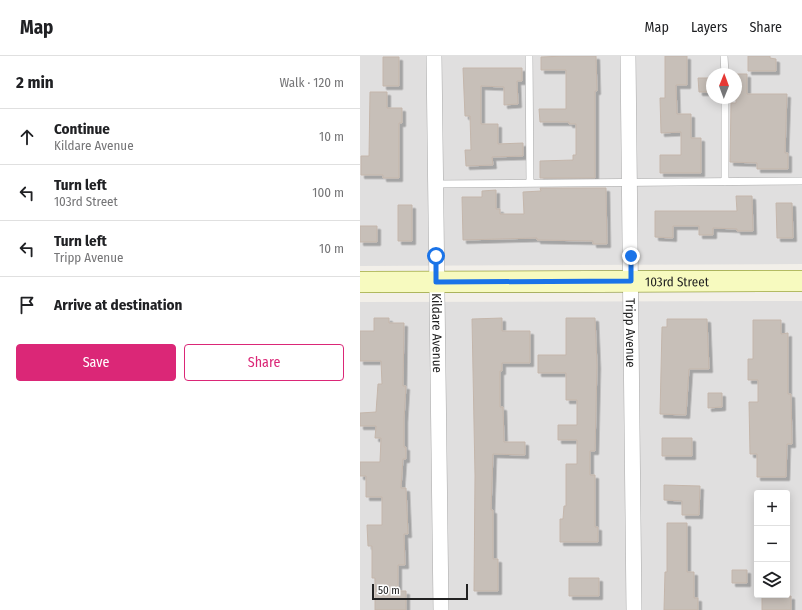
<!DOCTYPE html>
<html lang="en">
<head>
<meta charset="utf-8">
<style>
  :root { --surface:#fff; --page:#f6f6f6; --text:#202124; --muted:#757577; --line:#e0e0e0; --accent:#db2777 }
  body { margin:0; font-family:"Fira Sans Condensed",sans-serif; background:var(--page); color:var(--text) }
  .controls { position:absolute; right:12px; bottom:12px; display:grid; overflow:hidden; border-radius:4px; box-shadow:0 2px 10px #0003 }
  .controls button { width:36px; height:36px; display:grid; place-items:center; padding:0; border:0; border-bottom:1px solid var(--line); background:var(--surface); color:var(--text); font:20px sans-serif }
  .compass { position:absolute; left:346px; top:12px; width:36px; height:36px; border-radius:50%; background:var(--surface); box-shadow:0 2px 10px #0003; rotate:1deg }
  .scale { position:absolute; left:12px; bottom:10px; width:96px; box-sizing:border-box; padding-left:4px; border:2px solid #222; border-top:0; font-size:11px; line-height:14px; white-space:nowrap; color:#222; -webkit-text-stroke:3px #fff; paint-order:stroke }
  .stop { position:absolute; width:12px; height:12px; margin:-9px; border:3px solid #1a73e8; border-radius:50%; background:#fff }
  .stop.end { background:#1a73e8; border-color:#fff; box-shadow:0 1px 4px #0008 }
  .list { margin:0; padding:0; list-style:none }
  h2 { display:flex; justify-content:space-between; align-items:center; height:52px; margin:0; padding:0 16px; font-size:17px }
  h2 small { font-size:13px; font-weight:400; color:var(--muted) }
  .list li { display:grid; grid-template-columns:26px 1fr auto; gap:12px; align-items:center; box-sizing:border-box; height:56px; padding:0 16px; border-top:1px solid var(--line) }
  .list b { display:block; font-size:15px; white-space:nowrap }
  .list p { margin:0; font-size:13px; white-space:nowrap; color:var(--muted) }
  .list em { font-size:13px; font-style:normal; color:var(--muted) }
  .actions { display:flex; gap:8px; padding:12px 16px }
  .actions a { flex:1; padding:9px 0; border:1px solid var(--accent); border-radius:4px; text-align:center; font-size:14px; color:var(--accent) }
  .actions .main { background:var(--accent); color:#fff }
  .icon { flex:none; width:22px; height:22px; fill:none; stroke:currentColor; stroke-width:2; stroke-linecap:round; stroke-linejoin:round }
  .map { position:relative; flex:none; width:442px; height:554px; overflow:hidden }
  header { display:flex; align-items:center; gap:24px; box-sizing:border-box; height:56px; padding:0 20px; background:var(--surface); border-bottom:1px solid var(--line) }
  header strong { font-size:19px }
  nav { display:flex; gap:22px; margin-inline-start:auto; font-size:14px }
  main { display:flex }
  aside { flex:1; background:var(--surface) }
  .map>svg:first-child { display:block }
  .residential { fill:#e0dfdf; fill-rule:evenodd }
  .building { fill:#c7bfb8; stroke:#c4b6ab; filter:url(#shadow) }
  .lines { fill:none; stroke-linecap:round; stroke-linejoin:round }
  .lane-casing { stroke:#a9a9a9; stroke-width:8 }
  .street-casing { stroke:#a9a9a9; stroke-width:16 }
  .secondary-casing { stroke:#707d05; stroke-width:22 }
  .lane { stroke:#fff; stroke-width:7 }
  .street { stroke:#fff; stroke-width:15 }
  .secondary { stroke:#f7fabf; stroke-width:21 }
  .route { stroke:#1a73e8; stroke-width:5 }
  .labels { text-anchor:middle; stroke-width:4; stroke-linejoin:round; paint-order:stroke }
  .street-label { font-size:13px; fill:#222; stroke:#fff }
</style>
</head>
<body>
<header>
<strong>Map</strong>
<nav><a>Map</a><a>Layers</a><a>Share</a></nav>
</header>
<main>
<aside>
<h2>2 min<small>Walk · 120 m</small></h2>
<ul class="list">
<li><svg class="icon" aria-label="ahead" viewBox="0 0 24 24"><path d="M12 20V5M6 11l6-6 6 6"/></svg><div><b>Continue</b><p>Kildare Avenue</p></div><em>10 m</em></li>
<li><svg class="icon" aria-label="left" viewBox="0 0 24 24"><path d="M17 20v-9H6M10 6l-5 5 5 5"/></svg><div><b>Turn left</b><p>103rd Street</p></div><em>100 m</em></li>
<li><svg class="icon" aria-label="left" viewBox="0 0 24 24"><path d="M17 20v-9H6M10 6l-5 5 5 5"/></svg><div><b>Turn left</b><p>Tripp Avenue</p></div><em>10 m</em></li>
<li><svg class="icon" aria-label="arrive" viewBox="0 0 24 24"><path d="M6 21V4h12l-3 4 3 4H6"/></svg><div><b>Arrive at destination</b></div></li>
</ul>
<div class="actions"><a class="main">Save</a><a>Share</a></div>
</aside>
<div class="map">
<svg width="442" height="554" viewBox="0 0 442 554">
  <defs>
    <filter id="shadow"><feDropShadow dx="3.5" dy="3.5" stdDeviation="0" flood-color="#0004"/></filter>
  </defs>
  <rect width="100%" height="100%" fill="#f2efe9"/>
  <path class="residential" d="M0,0h442v208l-442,2zM352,18h24v24h-24z
    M442,245v309h-442v-308zM397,437h30v102h-30z"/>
  <path class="building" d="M205,0h31l1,35h-2v87h-55v-17l33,-1v-5h3v-31h-7v-2h-29l-1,-13h27v-39h-25v-13z
    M305,0h22v29h-11l1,29h14v24h10v35h-41v-18h21v-23l-20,1 -1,-35h5z
    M388,0h22v2l6,1v12h-28z
    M23,1h16v29h-16z
    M103,12h59v13h-5l1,23 -14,1v-18l-23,-1v38h17v20l25,-1v13l-31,1 1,8 -27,1 -1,-16h6l-1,-34h-5z
    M376,18h11v20h40l-2,59h3v16h-31v-6l-27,-1 1,-59h5z
    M338,22h14v14h-13z
    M10,36h17v16h15v15h-3v55h-16v-3h-22v-19h8z
    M180,132h66l1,56h-14v-3l-56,-1v-2l-74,2 -1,-43h20v-6l14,-1v19h4v5h24l-1,-22 18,-1z
    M376,140h16l1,35h-16v-2l-24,-1v7h-14v-9h-26v12l-18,-1v-26h82z
    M416,147h16l1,35h-16z
    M38,149h14v36h-14z
    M0,170h17v16h-17z
    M14,262h15v5h15l-1,63h3l-2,33v28h2v12h-3l-2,29h5l2,46h-4l1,31h-7v26h8v19h-31v-32h-3v-32h-4l-1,-21h15v-28h-16v-21h-6v-14h20l1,-24h-6l1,-12h-16v-13l16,-1 2,-28h4l-1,-23h-21v-30h14z
    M142,262v13h28v32h-28v8h-2v36h3l1,35h21v13l-32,-1 -2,56h2v49h5v32h-24l1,-115 -3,-157z
    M206,262h29l2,47 -2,86h-5v24h5v52h3v15h-38v-23h3l1,-13h2v-42h11v-24h-19v-15h19v-25h-11v-27h-28v-18h28z
    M307,263h40l2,50h-20l-3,46 -26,-1 2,-87h5z
    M393,264h28v14l7,-1v61h3l1,50h-5l-1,33h-29v-23h-7l-1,-52h9v-22h-10v-21h5z
    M348,337h14v14l-14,1z
    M302,382h30v18h-30z
    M304,429l36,1 -1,29h-17v-14l-18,-1z
    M307,467h20v49h7v26h4v12h-34l1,-38h2z
    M372,514h15v13h-15z
    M209,522h30v18h-30z
    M402,540h29v14h-29z"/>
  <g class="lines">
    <defs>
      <path id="lane" d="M169,0l1,127
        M364,0l1,18
        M365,42v84
        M75,128l367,-3"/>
      <g id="street">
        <path id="s1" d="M74,0l7,554"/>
        <path id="s2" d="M268,0l6,554"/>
      </g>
      <g id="secondary">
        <path id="s3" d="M0,226l442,-1"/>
      </g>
    </defs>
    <use href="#lane" class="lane-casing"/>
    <use href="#street" class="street-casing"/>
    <use href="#secondary" class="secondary-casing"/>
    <use href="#lane" class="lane"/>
    <use href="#street" class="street"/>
    <use href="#secondary" class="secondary"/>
  </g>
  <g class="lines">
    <path class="route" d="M76,200v26l195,-1v-25"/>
  </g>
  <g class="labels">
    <g class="street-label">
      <text dy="5" stroke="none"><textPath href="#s3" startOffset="317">103rd Street</textPath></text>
      <text dy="5" stroke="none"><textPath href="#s1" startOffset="277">Kildare Avenue</textPath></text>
      <text dy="5" stroke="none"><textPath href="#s2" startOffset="277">Tripp Avenue</textPath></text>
    </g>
  </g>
</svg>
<div class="controls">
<button>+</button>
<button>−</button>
<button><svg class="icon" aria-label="layers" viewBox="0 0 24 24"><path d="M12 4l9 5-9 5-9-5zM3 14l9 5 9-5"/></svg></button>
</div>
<svg class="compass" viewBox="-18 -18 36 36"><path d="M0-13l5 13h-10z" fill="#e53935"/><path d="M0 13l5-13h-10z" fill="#757577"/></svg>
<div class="scale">50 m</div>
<div class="stop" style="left:76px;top:200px"></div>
<div class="stop end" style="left:271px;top:200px"></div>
</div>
</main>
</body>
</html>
